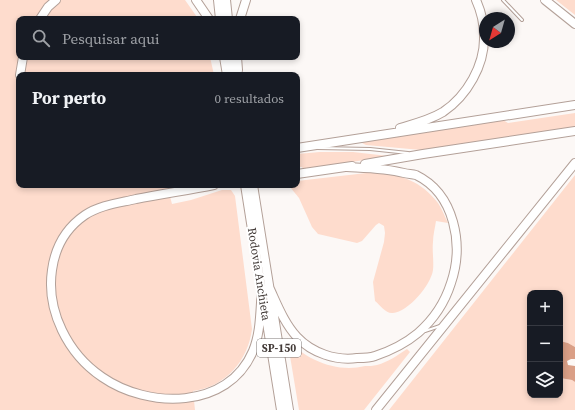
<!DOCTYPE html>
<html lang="pt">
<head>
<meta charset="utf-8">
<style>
  :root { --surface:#171b24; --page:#242831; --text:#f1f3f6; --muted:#9ea1a6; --line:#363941 }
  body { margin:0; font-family:"Source Serif 4",serif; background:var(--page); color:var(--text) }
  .controls { position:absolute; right:12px; bottom:12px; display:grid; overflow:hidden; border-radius:8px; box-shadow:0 2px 6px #0003 }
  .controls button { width:36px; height:36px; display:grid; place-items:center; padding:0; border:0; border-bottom:1px solid var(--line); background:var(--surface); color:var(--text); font:20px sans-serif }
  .compass { position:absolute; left:479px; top:12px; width:36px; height:36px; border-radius:50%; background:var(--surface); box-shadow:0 2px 6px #0003; rotate:217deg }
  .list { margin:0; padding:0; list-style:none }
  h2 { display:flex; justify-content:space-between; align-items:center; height:52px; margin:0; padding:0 16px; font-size:17px }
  h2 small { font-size:13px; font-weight:400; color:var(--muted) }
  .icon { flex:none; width:22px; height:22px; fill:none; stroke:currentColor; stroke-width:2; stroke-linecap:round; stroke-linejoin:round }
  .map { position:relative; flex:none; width:575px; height:410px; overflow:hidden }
  .search { position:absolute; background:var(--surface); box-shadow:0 2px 6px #0003; left:16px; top:16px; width:284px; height:44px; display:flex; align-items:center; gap:10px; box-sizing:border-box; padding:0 14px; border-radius:8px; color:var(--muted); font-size:15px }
  .panel { position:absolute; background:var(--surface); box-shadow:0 2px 6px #0003; left:16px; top:72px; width:284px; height:116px; border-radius:8px }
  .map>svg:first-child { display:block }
  .green { fill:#fedccd }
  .water { fill:#da9f86 }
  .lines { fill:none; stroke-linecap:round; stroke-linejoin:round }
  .lane-casing { stroke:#b3a098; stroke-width:4 }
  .highway-casing { stroke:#b3a098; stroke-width:10 }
  .lane { stroke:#fff; stroke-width:2 }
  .highway { stroke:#fff; stroke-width:8 }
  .labels { text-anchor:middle; stroke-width:4; stroke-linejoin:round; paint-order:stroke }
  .shield { fill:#fff; stroke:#7b7573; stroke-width:1 }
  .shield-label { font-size:11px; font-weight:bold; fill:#423a37 }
  .street-label { font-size:12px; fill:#423a37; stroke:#fff }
</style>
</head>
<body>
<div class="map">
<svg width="575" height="410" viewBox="0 0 575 410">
  <rect width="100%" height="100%" fill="#fcf8f6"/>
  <path class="green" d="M0,0h185l12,17 1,2h-179v38h191l4,18h-195v110h148l5,19 19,-4 31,-10h9l4,6 17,133c-4,32 -27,58 -59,62l2,19h-195z
    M556,0h19v15z
    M575,113v15l-154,22 -55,-5 -6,-3 143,-22 5,3z
    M320,152h33l35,4 -84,14 -2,-3h-5v-13z
    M375,172c27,3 46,9 63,31 4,6 7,14 10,20l-12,-2c-1,7 -3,14 -3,21 -1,9 1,19 0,28 -2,15 -25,42 -40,43 -7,1 -13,-8 -18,-12l-2,-19 11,-40 1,-9 -1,-7 -5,-3 -3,2 -14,16 -5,2 -39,-9 -6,-7 -13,-29 -9,-11 1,-2h6v-4z
    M575,175v172l-7,-4 -8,-2v-48h-30v102h30v-17l12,2 3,2v28h-186z
    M287,338c14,18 39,30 62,30 5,0 11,-1 16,-2 4,0 8,0 12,-1 11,-3 21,-10 30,-16l3,3 -46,58h-65z"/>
  <path class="water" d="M560,341l8,2 7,4v12h-4l-4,2 1,4 7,1v16l-3,-2 -12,-2z"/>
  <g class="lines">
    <defs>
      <path id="lane" d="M503,0l19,20
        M318,148l52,1 38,4
        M425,331l15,-5"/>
      <path id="highway" d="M196,0l13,19
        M218,0l2,19
        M226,0l2,19
        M545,0l30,24
        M40,19l8,-12 8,-7
        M240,19l6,-19
        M224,57l3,18
        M231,57l4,18
        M237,57l1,13
        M20,75l3,-18
        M400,128c14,-4 30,-8 43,-16 24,-16 42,-47 41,-76 0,-12 -3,-25 -8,-36
        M297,148l278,-43
        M365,164l58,-10 152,-23
        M297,174l55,-8
        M214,185c-26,5 -52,9 -78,14 -17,4 -36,6 -51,16 -19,13 -30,33 -33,55 -6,41 16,84 50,107 46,32 126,33 151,-26 8,-19 7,-41 9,-62
        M245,185l17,108
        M253,185l36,225
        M269,287c8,17 15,36 28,50 15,16 39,24 60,21 6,0 13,0 18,-2 15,-5 31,-13 43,-23 15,-13 27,-31 33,-50 13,-38 4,-89 -35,-108 -4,-1 -8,-1 -12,-2 -19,-5 -37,-5 -57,-6
        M264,304l17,106
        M376,410l199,-247"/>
    </defs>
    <use href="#lane" class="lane-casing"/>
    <use href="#highway" class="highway-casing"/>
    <use href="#lane" class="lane"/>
    <use href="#highway" class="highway"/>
  </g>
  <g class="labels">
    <rect class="shield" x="257" y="339" width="44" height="18" rx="3"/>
    <g class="shield-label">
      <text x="279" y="352">SP-150</text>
    </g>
    <g class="street-label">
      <text transform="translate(259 274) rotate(81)" y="4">Rodovia Anchieta</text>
    </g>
  </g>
</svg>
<div class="controls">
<button>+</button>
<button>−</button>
<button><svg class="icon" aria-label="layers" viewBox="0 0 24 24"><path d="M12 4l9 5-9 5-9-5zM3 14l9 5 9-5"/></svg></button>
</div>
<svg class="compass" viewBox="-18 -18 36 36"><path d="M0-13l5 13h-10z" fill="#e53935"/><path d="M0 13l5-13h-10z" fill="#9ea1a6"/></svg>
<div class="search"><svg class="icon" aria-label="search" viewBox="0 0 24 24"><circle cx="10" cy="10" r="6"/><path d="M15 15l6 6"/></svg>Pesquisar aqui</div>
<section class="panel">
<h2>Por perto<small>0 resultados</small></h2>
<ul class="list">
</ul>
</section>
</div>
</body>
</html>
